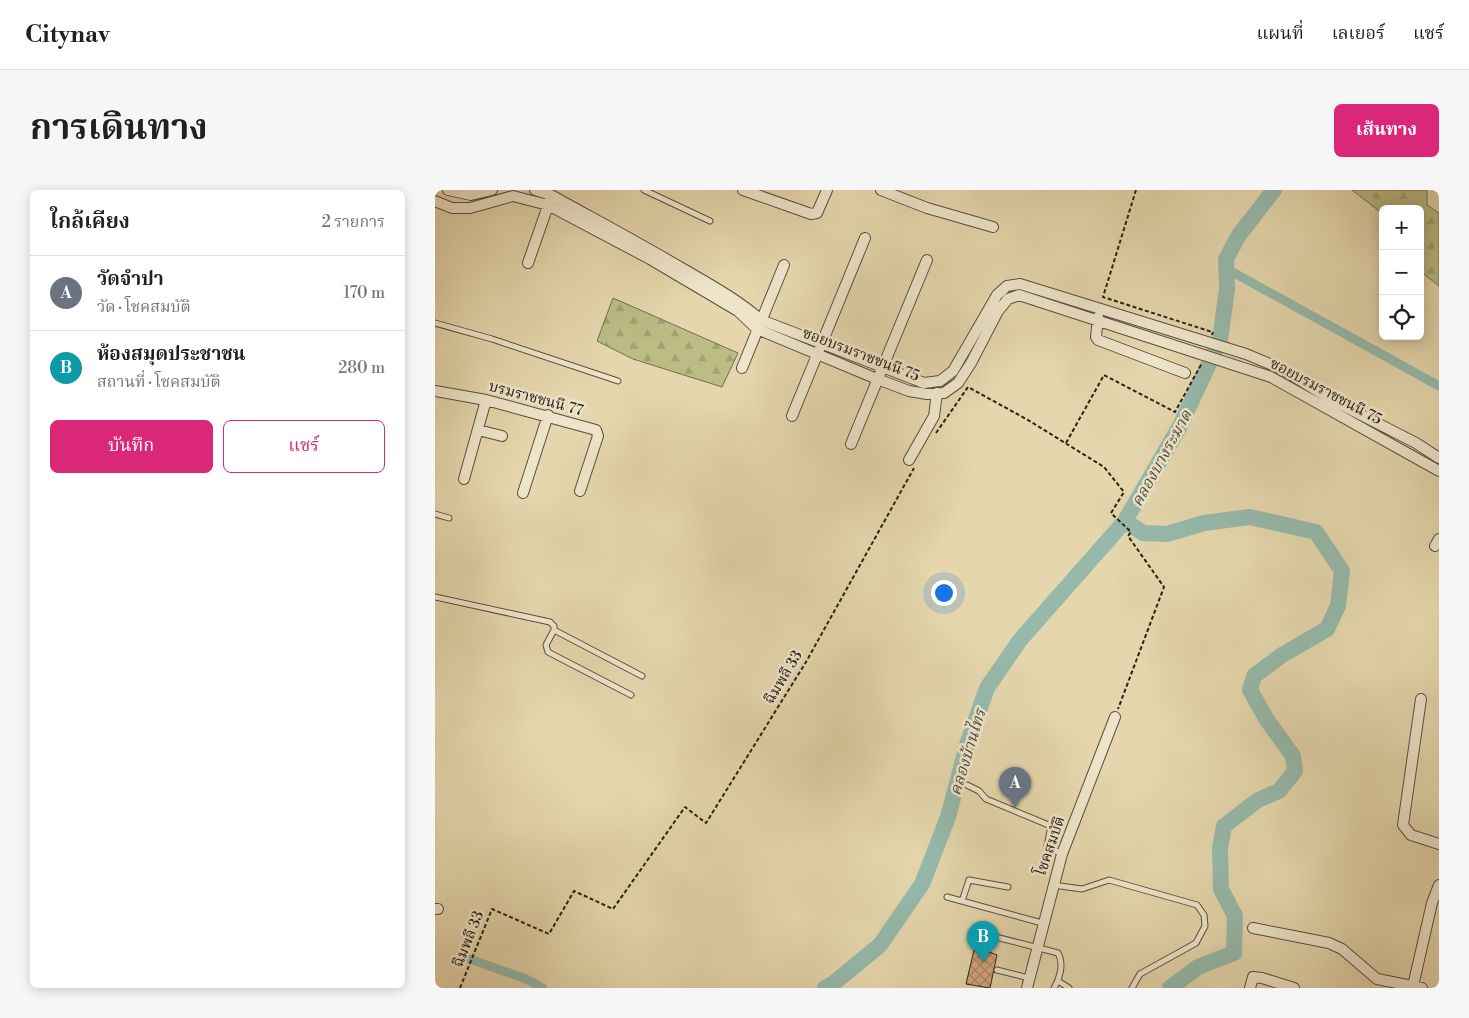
<!DOCTYPE html>
<html lang="th">
<head>
<meta charset="utf-8">
<style>
  :root { --surface:#fff; --page:#f6f6f6; --text:#202124; --muted:#757577; --line:#e0e0e0; --accent:#db2777 }
  body { margin:0; font-family:"Libre Bodoni","Noto Serif Thai",serif; background:var(--page); color:var(--text) }
  .controls { position:absolute; right:15px; top:15px; display:grid; overflow:hidden; border-radius:8px; box-shadow:0 2px 12px #0003 }
  .controls button { width:45px; height:45px; display:grid; place-items:center; padding:0; border:0; border-bottom:1px solid var(--line); background:var(--surface); color:var(--text); font:25px sans-serif }
  .you { position:absolute; left:508px; top:402px; width:18px; height:18px; margin:-12px; border:4px solid #fff; border-radius:50%; background:#1a73e8; box-shadow:0 0 0 8px #1a73e833 }
  .badge { display:grid; place-items:center; width:32px; height:32px; border-radius:50%; background:var(--accent); color:#fff; font-size:16px; font-weight:700 }
  .pin { position:absolute; translate:-50% -41px; filter:drop-shadow(0 1px 2px #0008) }
  .pin::after { content:''; position:absolute; top:26px; width:18px; height:15px; background:inherit; clip-path:polygon(0 0,100% 0,50% 100%) }
  .list { margin:0; padding:0; list-style:none }
  h2 { display:flex; justify-content:space-between; align-items:center; height:65px; margin:0; padding:0 20px; font-size:21px }
  h2 small { font-size:16px; font-weight:400; color:var(--muted) }
  .list li { display:grid; grid-template-columns:32px 1fr auto; gap:15px; align-items:center; box-sizing:border-box; height:75px; padding:0 20px; border-top:1px solid var(--line) }
  .list b { display:block; font-size:19px; white-space:nowrap }
  .list p { margin:0; font-size:16px; white-space:nowrap; color:var(--muted) }
  .list em { font-size:16px; font-style:normal; color:var(--muted) }
  .actions { display:flex; gap:10px; padding:15px 20px }
  .actions a { flex:1; padding:11px 0; border:1px solid var(--accent); border-radius:8px; text-align:center; font-size:18px; color:var(--accent) }
  .actions .main { background:var(--accent); color:#fff }
  .icon { flex:none; width:28px; height:28px; fill:none; stroke:currentColor; stroke-width:2; stroke-linecap:round; stroke-linejoin:round }
  .map { position:relative; flex:none; width:1004px; height:798px; overflow:hidden; border-radius:8px }
  header { display:flex; align-items:center; gap:30px; box-sizing:border-box; height:70px; padding:0 25px; background:var(--surface); border-bottom:1px solid var(--line) }
  header strong { font-size:24px }
  nav { display:flex; gap:28px; margin-inline-start:auto; font-size:18px }
  .intro { display:flex; align-items:center; justify-content:space-between; box-sizing:border-box; height:120px; padding:0 30px }
  h1 { margin:0; font-size:35px }
  .button { padding:12px 22px; border-radius:8px; background:var(--accent); color:#fff; font-size:18px; font-weight:700 }
  main { display:flex; gap:30px; padding:0 30px }
  aside { flex:1; background:var(--surface); border-radius:8px; box-shadow:0 2px 12px #0003 }
  .map>svg:first-child { display:block }
  .forest { fill:url(#forest-firs); stroke:#726e4e }
  .lines { fill:none; stroke-linecap:round; stroke-linejoin:round }
  .canal { stroke:#96b9ab; stroke-width:9 }
  .river { stroke:#96b9ab; stroke-width:16 }
  .building { fill:url(#building-cross-hatch); stroke:#292117 }
  .service-casing { stroke:#584e3c; stroke-width:7 }
  .minor-casing { stroke:#584e3c; stroke-width:12 }
  .path { stroke:#292117; stroke-width:2; stroke-dasharray:4 2.5; stroke-linecap:butt }
  .service { stroke:#eee4ca; stroke-width:5 }
  .minor { stroke:#eee4ca; stroke-width:10 }
  .labels { text-anchor:middle; stroke-width:5; stroke-linejoin:round; paint-order:stroke }
  .street-label { font-size:15px; fill:#292117; stroke:#eee4ca }
  .water-label { font-size:16px; font-style:italic; fill:#4a4f43; stroke:#eee4ca }
</style>
</head>
<body>
<header>
<strong>Citynav</strong>
<nav><a>แผนที่</a><a>เลเยอร์</a><a>แชร์</a></nav>
</header>
<div class="intro"><h1>การเดินทาง</h1><a class="button">เส้นทาง</a></div>
<main>
<aside>
<h2>ใกล้เคียง<small>2 รายการ</small></h2>
<ul class="list">
<li><span class="badge" style="background:#6b7280">A</span><div><b>วัดจำปา</b><p>วัด · โชคสมบัติ</p></div><em>170 m</em></li>
<li><span class="badge" style="background:#0f9aa8">B</span><div><b>ห้องสมุดประชาชน</b><p>สถานที่ · โชคสมบัติ</p></div><em>280 m</em></li>
</ul>
<div class="actions"><a class="main">บันทึก</a><a>แชร์</a></div>
</aside>
<div class="map">
<svg width="1004" height="798" viewBox="0 0 1004 798">
  <defs>
    <pattern id="forest-firs" width="22" height="20" patternUnits="userSpaceOnUse" patternTransform="scale(1.25)"><rect width="22" height="20" fill="#bcbc85"/><path d="M5 1l3.5 6h-7zM16 11l3.5 6h-7z" fill="#a2a172"/></pattern>
    <pattern id="building-cross-hatch" width="8" height="8" patternUnits="userSpaceOnUse" patternTransform="scale(1.25)"><rect width="8" height="8" fill="#d6a87d"/><path d="M0 0l8 8M0 8l8-8" fill="none" stroke="#ae8865"/></pattern>
  </defs>
  <rect width="100%" height="100%" fill="#e5d6ad"/>
  <filter id="stains"><feTurbulence type="fractalNoise" baseFrequency=".004" numOctaves="4"/><feColorMatrix values="0 0 0 0 .2 0 0 0 0 .09 0 0 0 0 .02 0 0 0 .5 -.17"/></filter>
  <radialGradient id="worn" r=".72"><stop offset=".6" stop-color="#630" stop-opacity="0"/><stop offset="1" stop-color="#630" stop-opacity=".3"/></radialGradient>
  <path class="forest" d="M917,0h75v15l12,8v73l-19,-15v-62h-37v5z
    M178,108l125,55 -16,34 -89,-28 -36,-18z"/>
  <g class="lines">
    <path class="canal" d="M792,79l212,117
      M32,768l59,21 17,9"/>
    <path class="river" d="M690,331l18,12 24,1 37,-11 46,-6 66,15 26,39 -4,35 -11,23 -45,26 -28,21 -4,14 17,30 26,36 2,15 -16,20 -21,9 -34,26 -4,22 1,41 14,27 -1,37 -36,14 -28,21
      M390,798l9,-5 46,-38 42,-61 26,-67 20,-75 19,-54 33,-48 105,-119 55,-95 40,-86 7,-51 -1,-30 13,-24 35,-45"/>
  </g>
  <path class="building" d="M540,756l22,9 -7,33 -24,-4z"/>
  <g class="lines">
    <defs>
      <path id="service" d="M209,0l66,31
        M0,133l57,16 126,42
        M0,324l14,4
        M0,407l115,25 4,4v4l88,46
        M119,440l-8,15 2,7 83,43
        M532,595l12,6 7,8 65,27 -4,20 15,8
        M618,695l29,4 27,-9 88,25 7,10 1,11 -9,17 -56,31 -8,14
        M512,707l95,26
        M527,711l7,-21 39,7
        M553,745l70,18c6,11 2,25 -4,35
        M562,780l32,8
        M623,791l11,7"/>
      <path id="minor" d="M13,0l23,5 21,-5
        M100,0l16,5c45,25 90,49 134,75 26,15 53,30 76,50l163,63 16,-2 13,-10 44,-76 10,-9 13,-2 226,70 38,16 46,29 86,44 23,15
        M308,0l68,24 6,-1 10,-23
        M446,0l46,18 66,19
        M0,11l17,7h18l43,-12 35,9 102,54 88,52 19,18 120,50 32,12 18,3 17,-1 14,-10 13,-20 27,-52 10,-12 11,-4 252,82 168,94
        M93,73l22,-63
        M663,127l-2,20 2,3 87,33
        M307,178l42,-103
        M0,201l51,9 110,30 2,6 -18,55
        M357,226l73,-178
        M43,240l24,6
        M416,254l76,-184
        M474,270l25,-44 3,-23
        M29,289l22,-79
        M88,303l25,-78
        M1000,356l4,-7
        M986,509l-18,126 8,10 28,9
        M0,719h3
        M818,738l76,15 13,6 35,30 45,9
        M978,796l19,-83 7,-18
        M592,798l35,-134 53,-137
        M815,798l3,-11 9,1 32,10"/>
    </defs>
    <use href="#service" class="service-casing"/>
    <use href="#minor" class="minor-casing"/>
    <path class="path" d="M701,0l-33,107 106,34 4,1 -1,3
      M501,243l32,-46 60,33 76,47 20,25 -13,21 20,19 -3,4 36,51 -46,122
      M631,253l38,-68 71,37 27,-49
      M25,798l32,-79 57,25 25,-43 39,18 72,-102 21,16 100,-161 108,-194"/>
    <use href="#service" class="service"/>
    <use href="#minor" class="minor"/>
  </g>
  <g class="labels">
    <g class="street-label">
      <text transform="translate(426 164) rotate(21)" y="5">ซอยบรมราชชนนี 75</text>
      <text transform="translate(891 201) rotate(28)" y="5">ซอยบรมราชชนนี 75</text>
      <text transform="translate(101 208) rotate(15)" y="5">บรมราชชนนี 77</text>
      <text transform="translate(348 487) rotate(-59)" y="5">ฉิมพลี 33</text>
      <text transform="translate(615 656) rotate(-71)" y="5">โชคสมบัติ</text>
      <text transform="translate(33 749) rotate(-68)" y="5">ฉิมพลี 33</text>
    </g>
    <g class="water-label">
      <text transform="translate(726 268) rotate(-61)" y="6">คลองบางระมาด</text>
      <text transform="translate(532 562) rotate(-73)" y="6">คลองบ้านไทร</text>
    </g>
  </g>
  <rect width="100%" height="100%" filter="url(#stains)"/>
  <rect width="100%" height="100%" fill="url(#worn)"/>
</svg>
<div class="controls">
<button>+</button>
<button>−</button>
<button><svg class="icon" aria-label="locate" viewBox="0 0 24 24"><circle cx="12" cy="12" r="6"/><path d="M12 2v4M12 18v4M2 12h4M18 12h4"/></svg></button>
</div>
<div class="you"></div>
<div class="pin badge" style="left:580px;top:618px;background:#6b7280">A</div>
<div class="pin badge" style="left:548px;top:772px;background:#0f9aa8">B</div>
</div>
</main>
</body>
</html>
